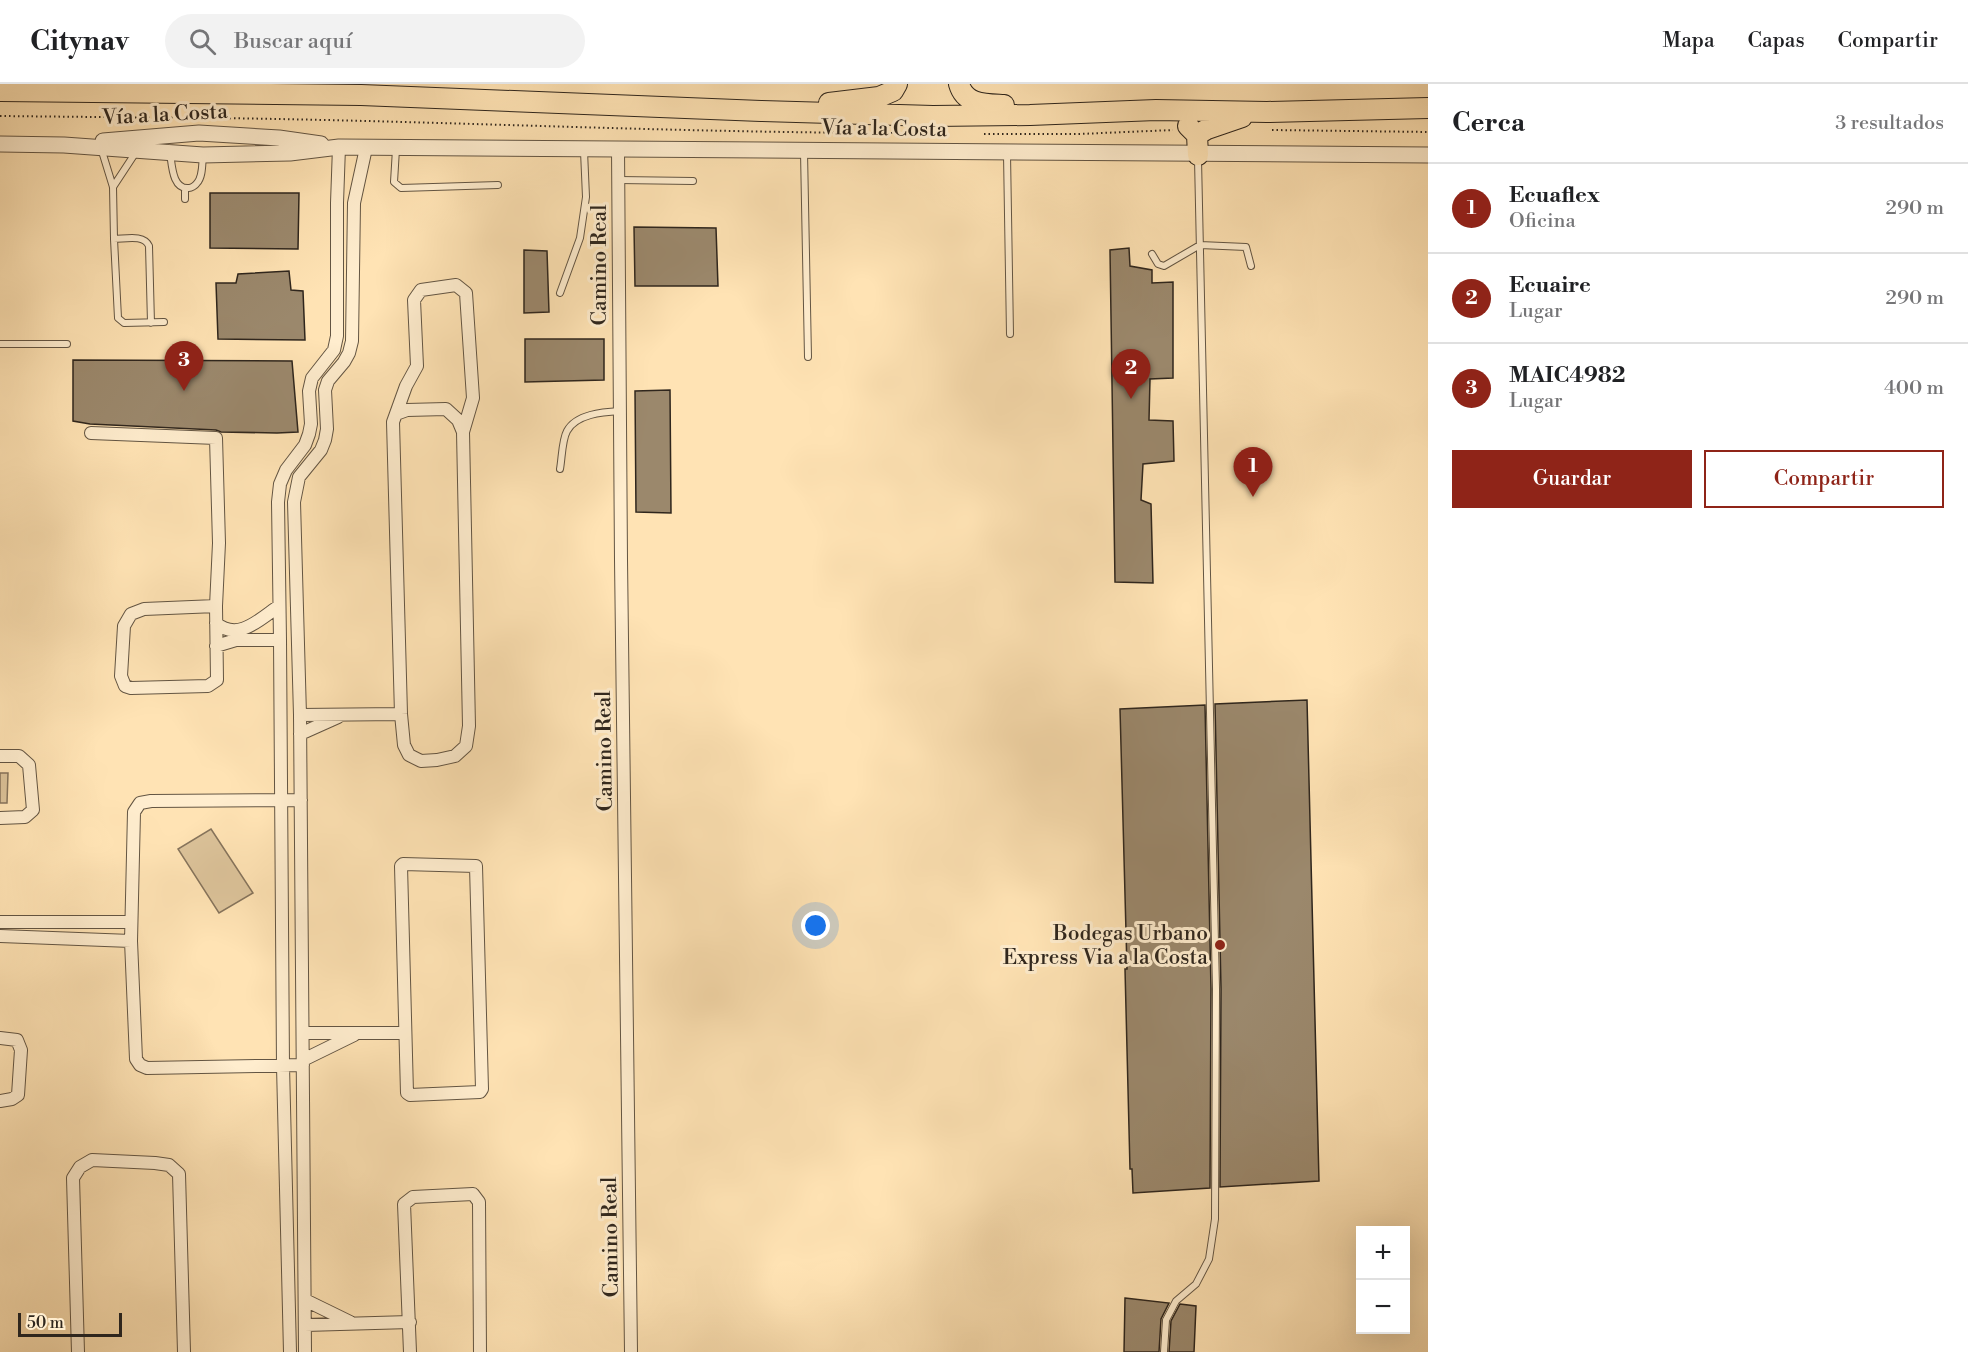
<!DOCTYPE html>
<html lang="es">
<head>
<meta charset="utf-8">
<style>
  :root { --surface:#fff; --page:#f2f2f2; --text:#202124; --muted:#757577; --line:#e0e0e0; --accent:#8f2418 }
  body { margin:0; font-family:"Libre Bodoni",serif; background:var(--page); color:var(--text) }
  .controls { position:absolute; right:18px; bottom:18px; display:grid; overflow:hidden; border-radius:0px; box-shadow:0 6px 24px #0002 }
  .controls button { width:54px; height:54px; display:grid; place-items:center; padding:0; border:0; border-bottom:2px solid var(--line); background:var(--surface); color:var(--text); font:30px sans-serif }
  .scale { position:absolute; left:18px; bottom:15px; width:104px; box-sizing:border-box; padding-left:6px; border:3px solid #2f261d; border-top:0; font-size:16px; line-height:21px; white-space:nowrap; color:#2f261d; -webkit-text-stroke:4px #ffedce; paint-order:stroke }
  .you { position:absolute; left:816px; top:842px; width:21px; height:21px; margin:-15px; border:4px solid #fff; border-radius:50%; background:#1a73e8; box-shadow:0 0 0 9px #1a73e833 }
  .badge { display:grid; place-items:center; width:39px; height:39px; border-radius:50%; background:var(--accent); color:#fff; font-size:20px; font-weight:700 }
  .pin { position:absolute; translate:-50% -50px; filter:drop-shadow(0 2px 3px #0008) }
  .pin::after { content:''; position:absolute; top:32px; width:21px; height:18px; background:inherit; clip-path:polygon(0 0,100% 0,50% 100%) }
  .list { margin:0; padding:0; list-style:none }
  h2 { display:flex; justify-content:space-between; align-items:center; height:78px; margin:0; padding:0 24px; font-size:26px }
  h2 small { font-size:20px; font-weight:400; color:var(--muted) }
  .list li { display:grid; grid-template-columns:39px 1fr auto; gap:18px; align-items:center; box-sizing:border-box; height:90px; padding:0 24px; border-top:2px solid var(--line) }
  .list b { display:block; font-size:22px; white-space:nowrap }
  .list p { margin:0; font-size:20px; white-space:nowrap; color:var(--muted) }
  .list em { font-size:20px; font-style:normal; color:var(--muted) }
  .actions { display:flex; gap:12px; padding:18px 24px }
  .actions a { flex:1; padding:14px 0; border:2px solid var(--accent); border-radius:0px; text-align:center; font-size:21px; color:var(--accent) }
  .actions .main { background:var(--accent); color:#fff }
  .icon { flex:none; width:33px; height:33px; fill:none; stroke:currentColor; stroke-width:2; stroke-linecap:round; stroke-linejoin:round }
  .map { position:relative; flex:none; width:1428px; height:1268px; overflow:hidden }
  header { display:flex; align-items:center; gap:36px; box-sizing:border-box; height:84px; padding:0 30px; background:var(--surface); border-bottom:2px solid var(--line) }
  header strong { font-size:28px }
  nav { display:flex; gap:33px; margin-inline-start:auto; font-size:21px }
  .search { width:420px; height:54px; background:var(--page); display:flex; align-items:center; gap:15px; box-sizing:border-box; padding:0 21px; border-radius:33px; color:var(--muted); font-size:22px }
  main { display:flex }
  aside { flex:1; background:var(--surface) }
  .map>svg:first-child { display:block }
  .green { fill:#dcc39a; stroke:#86745c; stroke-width:1.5 }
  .building { fill:#9b886c; stroke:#2f261d; stroke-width:1.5 }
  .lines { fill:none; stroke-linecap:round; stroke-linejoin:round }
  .service-casing { stroke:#635543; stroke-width:8 }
  .minor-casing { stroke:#635543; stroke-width:14 }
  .tertiary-casing { stroke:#635543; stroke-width:17 }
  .trunk-casing { stroke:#2f261d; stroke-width:22 }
  .path { stroke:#2f261d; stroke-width:2; stroke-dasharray:1.5 3; stroke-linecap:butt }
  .service { stroke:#ffedce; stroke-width:6 }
  .minor { stroke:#ffedce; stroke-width:12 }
  .tertiary { stroke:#ffedce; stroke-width:15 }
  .trunk { stroke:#ffe3b4; stroke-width:20 }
  .poi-dot { fill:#8f2418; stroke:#ffedce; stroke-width:2 }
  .labels { text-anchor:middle; stroke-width:6; stroke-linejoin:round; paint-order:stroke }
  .street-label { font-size:21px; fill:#2f261d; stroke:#ffedce }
  .poi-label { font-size:21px; fill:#2f261d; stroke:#ffedce; text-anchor:end }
</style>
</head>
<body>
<header>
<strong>Citynav</strong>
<div class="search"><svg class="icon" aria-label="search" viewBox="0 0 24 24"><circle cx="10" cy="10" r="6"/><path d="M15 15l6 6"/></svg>Buscar aquí</div>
<nav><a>Mapa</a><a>Capas</a><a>Compartir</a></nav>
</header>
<main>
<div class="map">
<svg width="1428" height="1268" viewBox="0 0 1428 1268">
  <rect width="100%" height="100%" fill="#ffe3b4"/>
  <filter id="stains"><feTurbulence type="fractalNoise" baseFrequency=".00333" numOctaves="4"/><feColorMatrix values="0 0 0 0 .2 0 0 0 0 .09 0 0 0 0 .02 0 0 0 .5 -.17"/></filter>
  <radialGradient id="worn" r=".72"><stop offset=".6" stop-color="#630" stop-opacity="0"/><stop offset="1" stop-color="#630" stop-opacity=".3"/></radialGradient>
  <path class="green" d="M0,689h8l-1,30h-7z
    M211,745l42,64 -34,20 -41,-64z"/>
  <path class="building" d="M210,109h89l-1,56 -88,-1z
    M634,143l82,1 2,58h-83z
    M1129,164l1,18 22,4v13l21,-1v96l-23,1 -1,41 24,1 1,40 -31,3 -2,36 10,4 2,79 -38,-1 -5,-332z
    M524,166l23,1 2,61 -25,1z
    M289,187l2,19 12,1 2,49 -87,-1 -2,-56h20l2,-9z
    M525,255h79v41l-79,2z
    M73,276l219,1 6,71 -21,1 -56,-1 -5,-2 -126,-6 -17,-3z
    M670,306l1,123 -35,-1 -1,-121z
    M1307,616l12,481 -99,6 1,-198 -6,-285z
    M1205,621l6,284 -1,199 -77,5 -1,-24h-2l-5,-200h2l-7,-260z
    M1125,1214l44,5 -8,16 -2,33h-35z
    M1180,1220l16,2 -2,46h-25l2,-31z"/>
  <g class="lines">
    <defs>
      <path id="service" d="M101,64l12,39 1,52 4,79 6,5 40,-1
        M396,65l-2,33 7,6 97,-3
        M804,68l4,205
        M170,69c2,11 2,37 19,35 2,0 6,-2 8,-5 6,-6 5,-20 6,-28
        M1007,70l3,180
        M619,96l74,1
        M113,103l23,-35
        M185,115v-11
        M114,155c11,0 30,-5 35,7l2,77
        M1152,170l6,10 6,2 36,-21 46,2 5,19
        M560,209l20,-55 6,-41 -2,-46
        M0,260h67
        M560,385c2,-11 2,-29 7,-38 9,-17 36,-19 53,-20
        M1164,1268l2,-32 10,-19 20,-17 13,-25 6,-40 1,-230 -18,-830"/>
      <path id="minor" d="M618,65l3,411 10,792
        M396,330l11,-4 39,-1 12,11 5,12 6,294 -3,20 -11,10 -18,4 -16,1 -12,-6 -5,-10 -3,-31 -8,-292 13,-36 11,-20 -3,-66 7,-10 35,-5 10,8 7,105 -10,34
        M91,349l125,5 3,105 -3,63 1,74 -9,6 -77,2 -6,-2 -4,-10 3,-50 7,-12 13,-5 72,-3
        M216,539c22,19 44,-4 63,-17
        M216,562l20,-6h44
        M300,631l101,-1
        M300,650l38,-17
        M0,672h19l10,9 4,45 -8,7 -25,1
        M301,716l-150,1 -11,2 -6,9 -3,129 5,118 4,6 7,3 156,-3
        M403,780l73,2 6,223 -2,3 -70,3 -3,-2 -6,-227z
        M0,838h131
        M0,852l131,5
        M303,949h102
        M0,954l17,2 4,10 -3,45 -6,4 -12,2
        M303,976l51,-25
        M305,1216l45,22
        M305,1241l105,-3
        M78,1268l-5,-174 7,-11 12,-7 63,3 14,2 10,9 5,178
        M290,1268l-7,-286 -3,-426 -2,-138 2,-18 6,-14 19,-25 4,-11 2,-10 -2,-33 3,-13 22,-28 3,-14v-133l2,-56
        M305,1268l-5,-637 -6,-213 5,-25 22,-27 4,-10 2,-11 -2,-39 3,-9 16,-19 5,-9 3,-12 2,-138 12,-55
        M410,1268l-6,-148 9,-7 60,-3 6,8 1,150"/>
      <path id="tertiary" d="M103,57l96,-8 80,5 42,6
        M0,60l64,1 139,10 87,-2 49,-6 1089,8"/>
      <path id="trunk" d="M959,0c6,21 26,20 45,21
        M0,7l361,4 400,16 172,5 97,-1 126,-5 111,2 161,-4
        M829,19l50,-6 14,-6 4,-7
        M1188,42l9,9 1,20
        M1197,51l10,-6 35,-12"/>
    </defs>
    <use href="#service" class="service-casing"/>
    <use href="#minor" class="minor-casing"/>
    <use href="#tertiary" class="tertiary-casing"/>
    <use href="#trunk" class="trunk-casing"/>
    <path class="path" d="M0,32l189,2
      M216,34c231,3 462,15 693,15
      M1272,46l156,2
      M984,50h95l94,-4"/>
    <use href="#service" class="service"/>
    <use href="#minor" class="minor"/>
    <use href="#tertiary" class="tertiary"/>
    <use href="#trunk" class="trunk"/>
  </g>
  <circle class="poi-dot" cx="1220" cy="861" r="6"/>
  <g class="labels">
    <g class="street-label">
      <text transform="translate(165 30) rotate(-3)" y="7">Vía a la Costa</text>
      <text transform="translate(884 44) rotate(1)" y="7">Vía a la Costa</text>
      <text transform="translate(599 181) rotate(-90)" y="7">Camino Real</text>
      <text transform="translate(604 667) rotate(-91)" y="7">Camino Real</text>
      <text transform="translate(610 1153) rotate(-91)" y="7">Camino Real</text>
    </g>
    <g class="poi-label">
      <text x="1208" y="856">Bodegas Urbano<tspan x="1208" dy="24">Express Via a la Costa</tspan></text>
    </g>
  </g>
  <rect width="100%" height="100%" filter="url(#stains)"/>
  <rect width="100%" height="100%" fill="url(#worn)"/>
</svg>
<div class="controls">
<button>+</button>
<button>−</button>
</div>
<div class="scale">50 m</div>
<div class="you"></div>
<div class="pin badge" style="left:1253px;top:413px">1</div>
<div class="pin badge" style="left:1131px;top:315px">2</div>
<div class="pin badge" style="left:184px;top:307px">3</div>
</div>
<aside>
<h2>Cerca<small>3 resultados</small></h2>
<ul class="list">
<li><span class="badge">1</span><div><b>Ecuaflex</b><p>Oficina</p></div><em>290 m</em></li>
<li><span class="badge">2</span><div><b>Ecuaire</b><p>Lugar</p></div><em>290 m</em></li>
<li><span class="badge">3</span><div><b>MAIC4982</b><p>Lugar</p></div><em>400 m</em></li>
</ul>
<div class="actions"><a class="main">Guardar</a><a>Compartir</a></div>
</aside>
</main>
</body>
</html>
